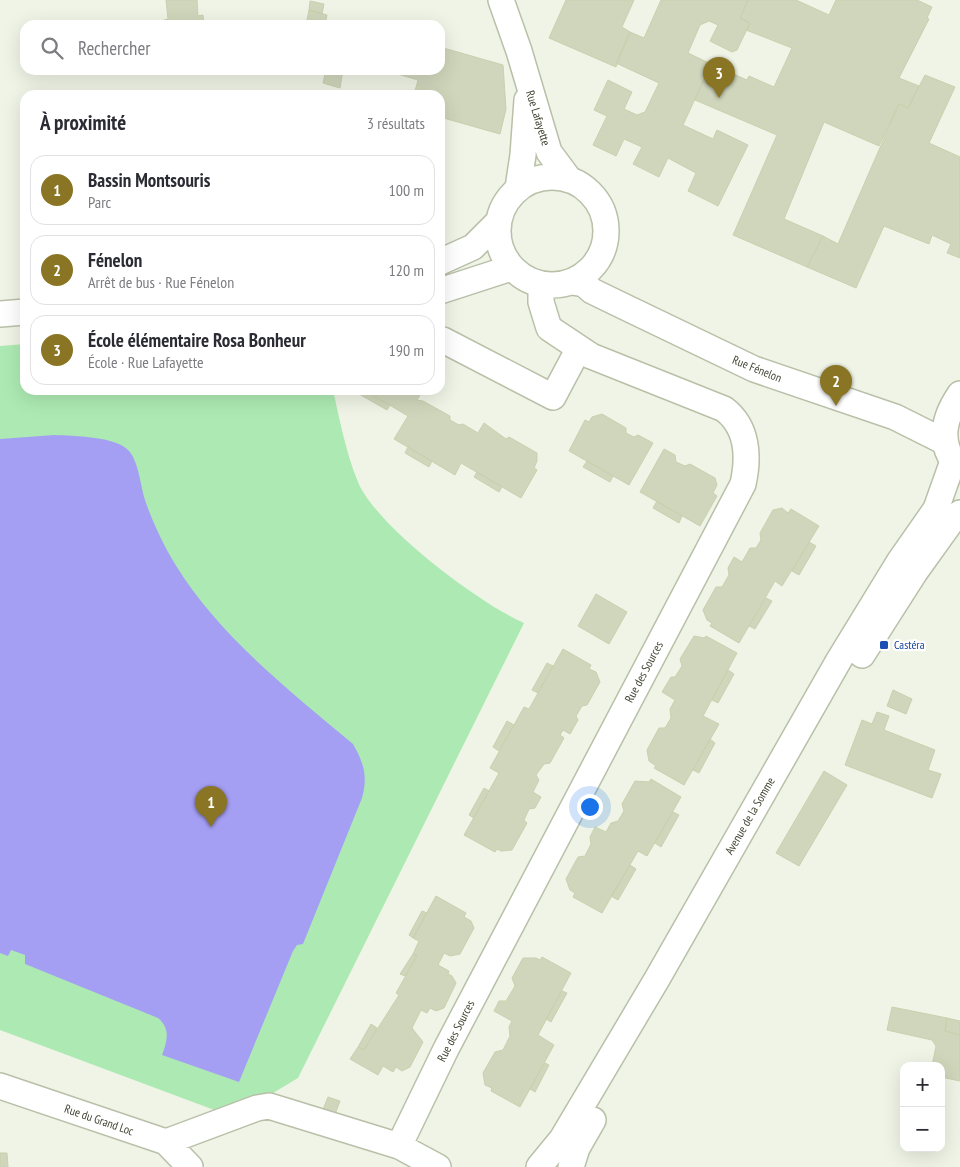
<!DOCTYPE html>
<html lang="fr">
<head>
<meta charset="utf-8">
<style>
  :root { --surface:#fff; --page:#f2f2f3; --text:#2b2b33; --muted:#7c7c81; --line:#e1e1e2; --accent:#8a7524 }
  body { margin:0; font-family:"PT Sans Narrow",sans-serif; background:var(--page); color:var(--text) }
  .controls { position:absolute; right:15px; bottom:15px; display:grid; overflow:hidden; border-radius:10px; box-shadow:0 5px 20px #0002 }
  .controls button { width:45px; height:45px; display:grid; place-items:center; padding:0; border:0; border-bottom:1px solid var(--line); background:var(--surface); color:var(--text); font:25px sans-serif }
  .you { position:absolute; left:589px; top:806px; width:18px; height:18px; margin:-12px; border:4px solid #fff; border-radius:50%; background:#1a73e8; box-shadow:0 0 0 8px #1a73e833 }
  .badge { display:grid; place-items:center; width:32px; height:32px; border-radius:50%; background:var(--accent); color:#fff; font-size:16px; font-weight:700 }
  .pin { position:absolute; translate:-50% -41px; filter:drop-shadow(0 1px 2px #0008) }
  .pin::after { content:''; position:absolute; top:26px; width:18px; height:15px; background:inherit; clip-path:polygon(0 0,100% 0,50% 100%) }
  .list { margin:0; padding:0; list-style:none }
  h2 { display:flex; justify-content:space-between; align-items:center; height:65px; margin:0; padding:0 20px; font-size:21px }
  h2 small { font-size:16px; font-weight:400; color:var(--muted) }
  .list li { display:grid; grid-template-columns:32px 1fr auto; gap:15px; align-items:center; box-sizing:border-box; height:70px; margin:0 10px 10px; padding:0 10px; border:1px solid var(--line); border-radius:15px }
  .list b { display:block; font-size:19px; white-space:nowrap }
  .list p { margin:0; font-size:16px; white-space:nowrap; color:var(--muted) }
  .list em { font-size:16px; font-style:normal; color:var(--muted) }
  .icon { flex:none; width:28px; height:28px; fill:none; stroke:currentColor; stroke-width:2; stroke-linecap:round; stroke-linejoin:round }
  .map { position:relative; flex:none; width:960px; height:1167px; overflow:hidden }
  .search { position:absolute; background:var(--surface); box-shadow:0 5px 20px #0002; left:20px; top:20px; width:425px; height:55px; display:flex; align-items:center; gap:12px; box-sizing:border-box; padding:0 18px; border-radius:15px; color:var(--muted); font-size:19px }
  .panel { position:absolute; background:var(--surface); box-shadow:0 5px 20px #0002; left:20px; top:90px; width:425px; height:305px; border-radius:15px }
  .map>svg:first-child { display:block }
  .green { fill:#adeab3 }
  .water { fill:#a49ff3 }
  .building { fill:#cfd6bb; stroke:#c8d1ae }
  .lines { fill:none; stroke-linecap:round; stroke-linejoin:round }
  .minor-casing { stroke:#b8c0a8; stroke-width:28 }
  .minor { stroke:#fff; stroke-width:25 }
  .transit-dot { fill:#1a4fb4; stroke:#fff; stroke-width:2 }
  .labels { text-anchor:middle; stroke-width:4.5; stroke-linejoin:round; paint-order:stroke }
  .street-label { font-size:12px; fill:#424735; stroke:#fff }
  .transit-label { font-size:12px; fill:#164399; stroke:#fff; text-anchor:start }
</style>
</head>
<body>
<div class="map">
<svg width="960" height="1167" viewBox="0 0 960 1167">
  <rect width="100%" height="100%" fill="#eff4e6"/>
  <path class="green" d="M25,344v46h308c7,31 13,63 25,92 18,44 122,122 166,141l-226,455 -65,39 -233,-87v-684z"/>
  <path class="water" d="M54,435c19,1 64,1 76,17 10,14 10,35 16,51 7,20 18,43 29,61 44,72 115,127 178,180 11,19 15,33 9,54l-59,146 -6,1 -4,6 -54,131 -77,-27c5,-14 9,-26 -4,-37l-133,-54v-9l-14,-5 -3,6 -8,-3v-514z"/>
  <path class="building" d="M166,0h31l1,16 5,-1 1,10h-40v-5l4,-1z
    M566,0h68l-12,27 8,5 -14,35 -67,-29z
    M661,0h87l-8,18 10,5 -13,27 -5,2 -22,-11 8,-16 -9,-4 -9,4 -12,28 23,11 -28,61 30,14 4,-9 31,15 -30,61 -30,-15 8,-18 -28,-15 -9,19 -26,-13 9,-17 -18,-8 -8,17 -23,-11 14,-29 -13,-6 14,-30 24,12 -8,17 13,6 8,-3 14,-29 -43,-20 14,-31 14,6z
    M748,0h48l33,15 7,-15h81l15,7 -5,11 2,1 -30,59 20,8 -11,22 -9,-4 -20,42 -55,-24 -40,97 39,17 -16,31 -74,-32 44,-100 -82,-35 16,-36 36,16 2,-4 25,11 18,-39 -46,-18 4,-7 -10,-5z
    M310,1l14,3 -2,10 -13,-4z
    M309,10l18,5 -2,10h-19z
    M440,47l63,18 3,44 -6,25 -60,-17v-22h-26l4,-15 -34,-10h56z
    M326,70h17l-3,18 -17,-5z
    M925,75l30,12 -26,56 31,14v101l-13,-5 4,-9 -19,-9 -3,9 -45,-18 -28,62 -49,-21 16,-31 15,8 61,-140 9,4z
    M361,390l29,15 -3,5 -28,-16z
    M364,390h59l-6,10 6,1 27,15v4l9,5 4,-1 15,9 6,-10 22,16 3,-2 28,16v8l-3,7 3,2 -16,28 -60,-35 -6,12 -61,-36 14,-23z
    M602,414l24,14v5l8,4 4,-2 15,8 -24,42 -60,-34 16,-31 4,2 3,-5z
    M408,447l24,14 -3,6 -24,-14z
    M664,449l11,6 1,7 9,4 5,-2 25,14 2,7 -4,8 4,3 -17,30 -60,-34z
    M587,461l26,15 -3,6 -27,-15z
    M477,472l25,15 -3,5 -25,-15z
    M657,501l25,15 -3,7 -26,-15z
    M782,508l6,5 3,-4 28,17 -37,60 -7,-5 -36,62 -29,-17 2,-3 -5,-3 -4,-10 13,-23h6l7,-12 -1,-7 6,-11 8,5 8,-14h6l5,-8 -1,-7 13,-23z
    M809,542l7,4 -17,29 -7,-4z
    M596,594l31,18 -18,32 -31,-18z
    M766,598l6,3 -17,28 -6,-3z
    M694,636l10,2 2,-2 31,17 -34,63 16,8 -35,61 -30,-17 2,-2 -7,-5 -2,-11 12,-22h6l6,-10 -1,-9 5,-9 -13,-8 9,-15h4l7,-11 -2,-7z
    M563,649l28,16 -2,4 7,3 4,10 -13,23 -5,1 -6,10 2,4 -8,14 -7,-4 -3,5 4,3 -14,25 -6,1 -8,11 3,5 -6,12 8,5 -6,11 -6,1 -5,11 3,3 -15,27 -11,1 -4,-2 -2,3 -31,-17 35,-62 -9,-5 34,-61 5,2z
    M547,663l6,3 -15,27 -6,-3z
    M728,670l6,4 -16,29 -6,-3z
    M893,690l19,9 -6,15 -19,-8z
    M877,712l12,4 -5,14 51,20 -7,20 13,4 -9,24 -87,-33 17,-45 10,4z
    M507,721l7,4 -15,26 -6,-4z
    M710,739l5,4 -16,30 -6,-3z
    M824,771l23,14 -48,81 -23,-13z
    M651,779l30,18 -34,59 -9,-5 -36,62 -29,-16 2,-4 -5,-3 -4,-11 12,-22 7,-1 6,-12 -1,-7 5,-10 11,5 5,-9 7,-2 6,-10 -2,-7 13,-23 14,1z
    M484,788l5,3 -15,27 -5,-3z
    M673,812l6,3 -18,32 -6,-4z
    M630,865l6,4 -18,31 -7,-4z
    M436,896l30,17 -2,4 7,4 3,7 -14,26 -10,2 -6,-3 -6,12 11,6 -1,3 4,2 4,7 -12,25 -8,3 -6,-3 -3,5 -6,-3 -9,18 11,14 -13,25 -8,4 -6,-4 -3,5 -10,-6 -5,9 -28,-16 8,-12 6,3 35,-55 -3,-2 21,-37 -4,-2 6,-13 -6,-3z
    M422,911l5,2 -14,25 -4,-3z
    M413,954l4,2 -12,20 -5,-2z
    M542,957l29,16 -33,62 16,10 -34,62 -29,-16 1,-3 -7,-3 -2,-12 12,-21 8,-2 7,-14 -1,-9 3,-6 -18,-10 5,-10h7l9,-15 -3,-8 11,-20h13l4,2z
    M562,991l5,2 -16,29 -5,-3z
    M892,1007l55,11 -2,13 15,4v46l-19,-4v-11h-9l4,-20 -4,-6 -45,-10z
    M947,1018l13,3v14l-15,-4z
    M371,1024l6,4 -13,22 -6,-3z
    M545,1063l4,2 -14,27 -5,-3z
    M328,1097l12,4 -6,16 -12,-5z
    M0,1153h7l1,14h-8z"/>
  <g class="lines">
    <defs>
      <path id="minor" d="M501,0l18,51 30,101 20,27
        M498 231a54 54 0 1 1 108 0a54 54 0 1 1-108 0Z
        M518,188l5,-33 4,-55
        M440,262l33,-15 25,-25
        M573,282l11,2 8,7 33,16 129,62 141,48 50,25
        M440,291l71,-23
        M0,314l25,-2
        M443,340l110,57 26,-49
        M950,456c-11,-22 -3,-43 10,-62
        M862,655l53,-83 38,-53 7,-6
        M0,1086l166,56 24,25
        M166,1142l91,-34 12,-2 130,40 39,21
        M399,1146l47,-97 297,-565c6,-27 5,-57 -19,-75l-133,-53 -42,-28 -8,-26v-17
        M539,1167l23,-28 95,-160 182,-319 60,-98 37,-53 17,-48
        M571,1167l6,-19 16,-28"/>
    </defs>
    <use href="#minor" class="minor-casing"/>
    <use href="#minor" class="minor"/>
  </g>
  <rect class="transit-dot" x="879" y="640" width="10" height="10" rx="2.5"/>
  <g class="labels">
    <g class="street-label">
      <text transform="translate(538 118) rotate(73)" y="4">Rue Lafayette</text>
      <text transform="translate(757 369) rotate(22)" y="4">Rue Fénelon</text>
      <text transform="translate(644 672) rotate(-62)" y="4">Rue des Sources</text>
      <text transform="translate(750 816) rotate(-60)" y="4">Avenue de la Somme</text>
      <text transform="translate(456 1031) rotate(-63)" y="4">Rue des Sources</text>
      <text transform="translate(99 1120) rotate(19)" y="4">Rue du Grand Loc</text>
    </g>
    <g class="transit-label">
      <text x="894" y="649">Castéra</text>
    </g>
  </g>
</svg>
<div class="controls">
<button>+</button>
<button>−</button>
</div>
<div class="you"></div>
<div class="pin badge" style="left:211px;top:827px">1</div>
<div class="pin badge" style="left:836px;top:406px">2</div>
<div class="pin badge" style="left:719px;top:98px">3</div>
<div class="search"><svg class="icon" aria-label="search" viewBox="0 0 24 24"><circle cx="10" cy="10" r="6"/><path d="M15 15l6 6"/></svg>Rechercher</div>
<section class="panel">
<h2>À proximité<small>3 résultats</small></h2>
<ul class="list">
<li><span class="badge">1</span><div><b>Bassin Montsouris</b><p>Parc</p></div><em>100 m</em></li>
<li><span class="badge">2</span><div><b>Fénelon</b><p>Arrêt de bus · Rue Fénelon</p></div><em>120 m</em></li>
<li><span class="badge">3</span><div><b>École élémentaire Rosa Bonheur</b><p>École · Rue Lafayette</p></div><em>190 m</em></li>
</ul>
</section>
</div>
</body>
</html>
